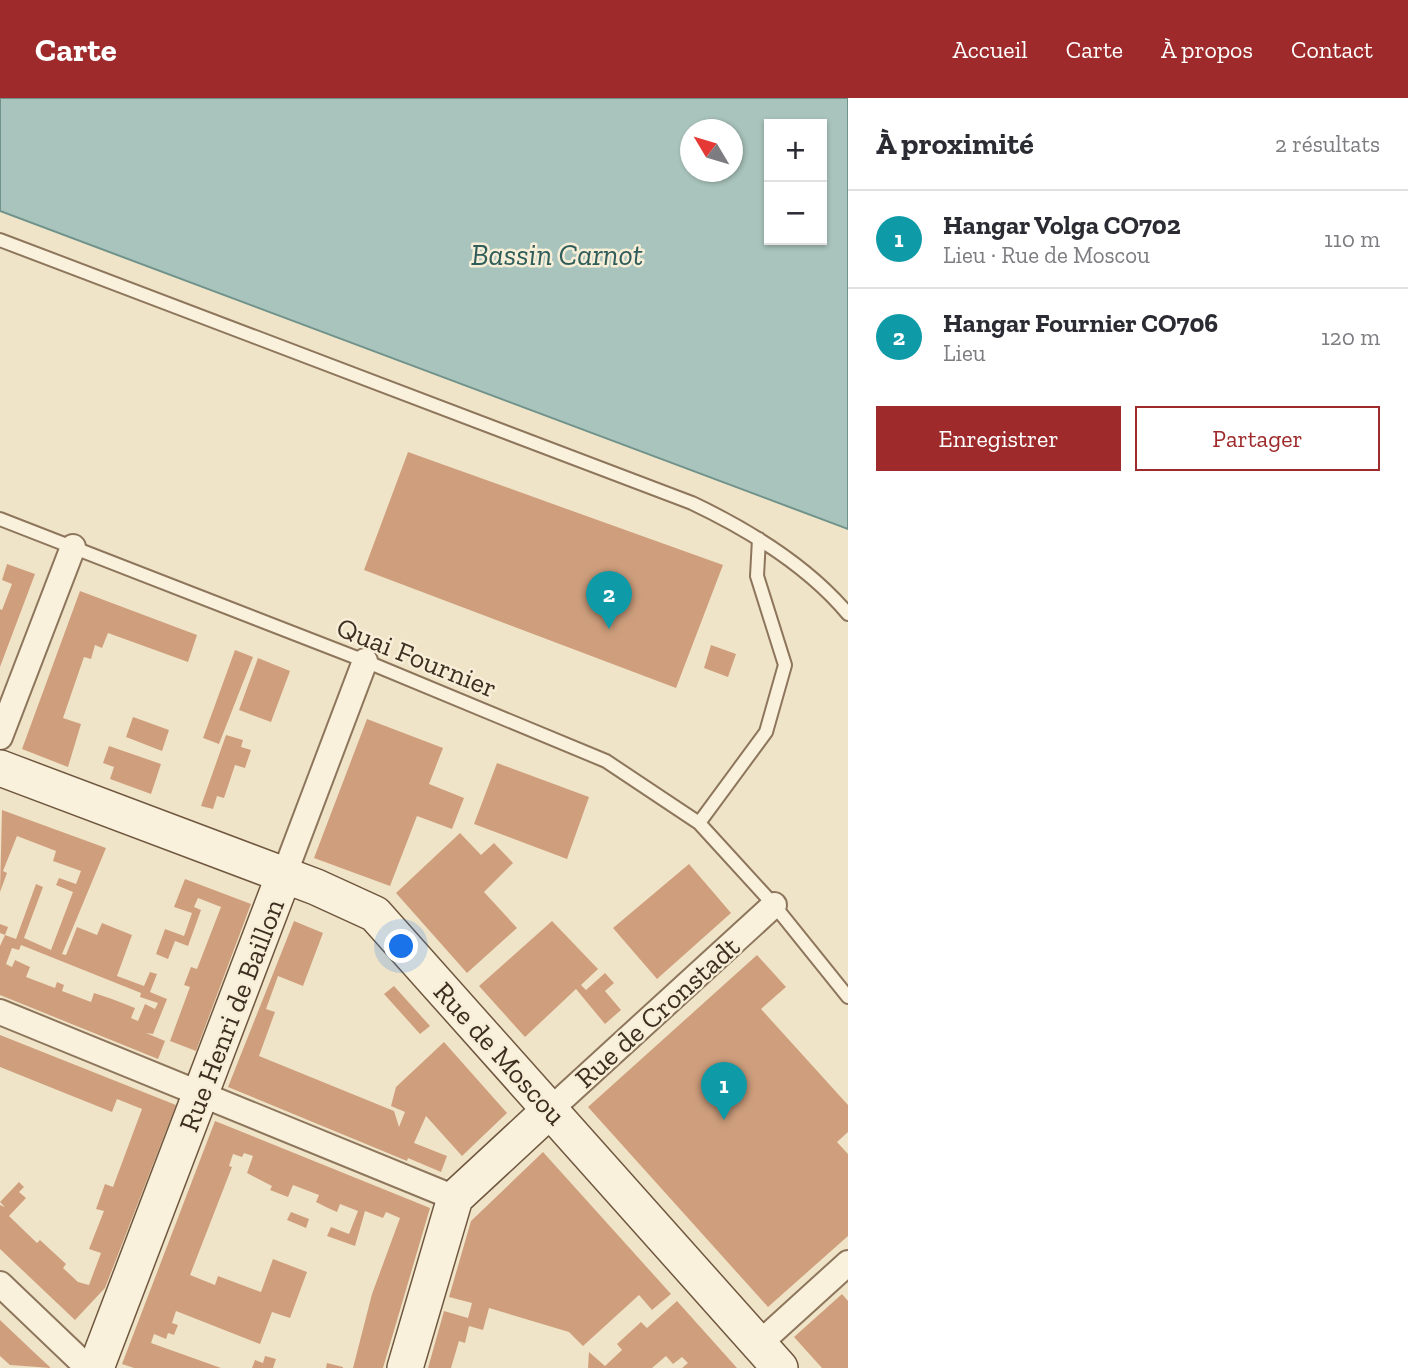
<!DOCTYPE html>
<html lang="fr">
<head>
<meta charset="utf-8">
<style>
  :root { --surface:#fff; --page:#f7f7f7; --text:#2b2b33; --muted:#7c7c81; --line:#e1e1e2; --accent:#9e2a2b }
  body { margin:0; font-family:"Zilla Slab",serif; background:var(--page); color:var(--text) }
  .controls { position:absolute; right:21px; top:21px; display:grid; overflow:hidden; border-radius:0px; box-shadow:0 2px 5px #0004 }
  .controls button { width:63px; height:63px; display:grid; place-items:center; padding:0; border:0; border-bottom:2px solid var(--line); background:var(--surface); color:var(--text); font:35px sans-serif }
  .compass { position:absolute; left:680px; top:21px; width:63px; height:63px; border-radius:50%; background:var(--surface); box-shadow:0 2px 5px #0004; rotate:308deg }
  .you { position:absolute; left:402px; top:849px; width:24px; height:24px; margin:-18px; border:5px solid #fff; border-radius:50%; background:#1a73e8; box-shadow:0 0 0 10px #1a73e833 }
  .badge { display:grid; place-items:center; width:46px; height:46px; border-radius:50%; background:var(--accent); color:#fff; font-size:23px; font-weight:700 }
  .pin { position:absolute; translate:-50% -58px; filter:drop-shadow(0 2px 4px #0008) }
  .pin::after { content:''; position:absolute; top:37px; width:24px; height:21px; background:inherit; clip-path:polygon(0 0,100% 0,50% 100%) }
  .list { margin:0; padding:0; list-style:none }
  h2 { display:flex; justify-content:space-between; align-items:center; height:91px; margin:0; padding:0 28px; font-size:30px }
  h2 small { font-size:23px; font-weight:400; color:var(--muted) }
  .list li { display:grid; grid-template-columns:46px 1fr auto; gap:21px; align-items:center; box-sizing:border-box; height:98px; padding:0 28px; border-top:2px solid var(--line) }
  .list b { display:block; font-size:26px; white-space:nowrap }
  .list p { margin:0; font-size:23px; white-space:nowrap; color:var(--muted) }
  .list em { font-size:23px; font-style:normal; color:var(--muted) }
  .actions { display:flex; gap:14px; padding:21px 28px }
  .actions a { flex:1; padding:16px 0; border:2px solid var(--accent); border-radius:0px; text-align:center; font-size:24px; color:var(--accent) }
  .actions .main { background:var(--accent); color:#fff }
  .map { position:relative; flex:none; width:848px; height:1270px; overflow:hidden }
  header { display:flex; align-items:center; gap:42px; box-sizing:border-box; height:98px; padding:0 35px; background:var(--accent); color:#fff }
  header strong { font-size:33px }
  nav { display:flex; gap:38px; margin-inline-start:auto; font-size:24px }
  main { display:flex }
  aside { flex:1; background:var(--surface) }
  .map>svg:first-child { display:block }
  .water { fill:#a9c4bc; stroke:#6f938a; stroke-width:2; fill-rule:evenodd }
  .building { fill:#cf9f7d; fill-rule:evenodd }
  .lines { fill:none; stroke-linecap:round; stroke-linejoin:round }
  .lane-casing { stroke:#8d765c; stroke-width:16 }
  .street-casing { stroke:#8d765c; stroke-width:28 }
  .secondary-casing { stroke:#6f573f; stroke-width:38 }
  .lane { stroke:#faf1dc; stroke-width:12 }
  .street { stroke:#faf1dc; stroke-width:24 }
  .secondary { stroke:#faf1dc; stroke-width:35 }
  .labels { text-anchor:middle; stroke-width:5; stroke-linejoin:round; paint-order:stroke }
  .street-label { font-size:28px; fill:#3d2e20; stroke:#f7eed8 }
  .water-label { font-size:30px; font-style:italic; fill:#2f5d5a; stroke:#f7eed8 }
</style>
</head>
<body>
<header>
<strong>Carte</strong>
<nav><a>Accueil</a><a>Carte</a><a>À propos</a><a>Contact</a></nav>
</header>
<main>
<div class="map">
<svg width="848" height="1270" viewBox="0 0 848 1270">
  <rect width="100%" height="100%" fill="#f0e4c8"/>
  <path class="water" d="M0,0h848v431l-848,-318zM769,26h53v116h-53zM690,32h42v42h-42z"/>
  <path class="building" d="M408,354l315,113 -47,123 -312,-118z
    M7,466l28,10 -35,93v-58l2,1 10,-26 -10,-4z
    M80,493l117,44 -9,27 -80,-29 -6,15 -7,-3 -4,14 -7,-2 -21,61 18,6 -13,43 -46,-18z
    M711,547l25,9 -8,23 -24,-9z
    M235,552l18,7 -34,87 -16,-6z
    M258,560l32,13 -19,51 -32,-12z
    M133,619l36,13 -7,21 -36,-14z
    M367,621l76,29 -14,36 35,14 -12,31 -35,-13 -27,70 -76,-28z
    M226,637l17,5 -2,7 10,3 -6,18 -10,-3 -11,33 -7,-2 -4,13 -12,-3z
    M109,648l52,18 -10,30 -41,-15 4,-12 -11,-4z
    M497,665l92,34 -22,62 -93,-35z
    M2,712l104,38 -44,106 4,1 11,-28 20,8 5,-12 30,12 -15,41 27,10 6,-14 7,2 -7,18 17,7 -14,35 -7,-1 19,8 -7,18 -158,-64v-49l5,-11 -5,-2v-9l8,3 -3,8 11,4 20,-55 7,3 -19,51 27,12 22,-58 -17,-7 3,-7 17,6 5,-13 -28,-10 3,-10 -39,-15 -14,35 4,2 -7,19zM21,847l120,48 -1,4 18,6 -3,6 -10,-5 -7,17 -7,-3 4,-10 -23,-9 -18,-6 -3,9 -29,-11 2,-6 -7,-3 -2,6 -29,-11 4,-10 -15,-7 -3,7 -6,-3 6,-16 7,2z
    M460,735l21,22 13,-12 19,20 -29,29 33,36 -50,45 -71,-80z
    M689,766l42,49 -74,66 -44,-51z
    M185,781l66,25 -55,147 -26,-10 20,-54 -6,-2 7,-18 6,2 24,-62 -23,-9 -4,9 7,3 -13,36 -13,-5 -7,18 -12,-5 9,-25 19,7 8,-23 -18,-6z
    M294,823l29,12 -20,53 -25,-10 -12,33 9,3 -16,44 135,55 5,16 6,-15 -14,-6 5,-19 48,-45 63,71 -45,43 -36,-40 -12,27 33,13 -6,16 -33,-14 -1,3 -179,-74z
    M552,823l46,48 -17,16 5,5 19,-17 9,10 -9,8 16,19 -16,14 -29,-35 -51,48 -46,-51z
    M757,857l29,32 -25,22 87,96v27l-11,10 11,12v82l-80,71 -180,-200z
    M394,888l36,40 -10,8 -36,-40z
    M0,937l176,70 -71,183 -30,32 -75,-71v-44l5,2 -5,-5 19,-20 5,5 -5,5 7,6 -17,18 28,27 3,-3 26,24 -3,4 15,14 11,3 12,-32 -12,-4 15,-38 -8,-2 9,-25 8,3 29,-78 -25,-10 -5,13 -112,-45z
    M215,1023l215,87 -47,160h-30l19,-74 28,-76 -14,-6 -3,6 -18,-7 -10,35 -28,-10 4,-9 18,7 9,-23 -18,-7 -3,8 -9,-4 -12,-6 3,-7 -26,-10 -5,12 -18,-7 2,-4 -25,-13 6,-17 -9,-3 -2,4 -9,-3 -4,12 3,1 -42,108 25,10 3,-9 43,16 12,-33 34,13 -17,46 -18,-6 -12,32 -84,-33 -4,12 6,2 -4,10 -6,-2 -2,6 -12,-5 -3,9 70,25h-87l-12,-4z
    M543,1054l128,142 -19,16 -13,-15 -56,51 -14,-14 -80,-24 -6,22 -14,-4 -4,17 -6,-2 -8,27h-23l16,-57 24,7 4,-15 -23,-6 22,-76z
    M291,1114l18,7 -3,9 -19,-8z
    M842,1196l6,7v67h-26l-28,-31z
    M677,1203l60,67h-55l6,-5 -6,-6 -9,7 -7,-8 -14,12h-64l1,-16 16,14 17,-16 -5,-6 24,-22 6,6z
    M0,1222l38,36 13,12 -41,-3 -10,-9z
    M265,1258l11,3 -3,9h-21l3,-8 8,3z
    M327,1265l16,4v1h-17z"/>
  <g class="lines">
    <defs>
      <path id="lane" d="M0,142l692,263c57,27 115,62 156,111
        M0,421l365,142 241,100 93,62 75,82 74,92
        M699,725l67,-91 19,-67 -28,-89 2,-37"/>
      <path id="street" d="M0,639l73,-190
        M284,777l81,-214
        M0,914l455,186
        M551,1011l223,-204
        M0,1186l88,84
        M759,1246l89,-81"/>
      <path id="secondary" d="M0,670l316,119 59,27 405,454
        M96,1270l188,-493
        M405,1270l50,-170 96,-89"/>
    </defs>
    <use href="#lane" class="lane-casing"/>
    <use href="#street" class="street-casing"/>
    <use href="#secondary" class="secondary-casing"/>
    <use href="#lane" class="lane"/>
    <use href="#street" class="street"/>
    <use href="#secondary" class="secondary"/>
  </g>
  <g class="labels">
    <g class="street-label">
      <text transform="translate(417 559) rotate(22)" y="10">Quai Fournier</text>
      <text transform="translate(657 914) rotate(-42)" y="10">Rue de Cronstadt</text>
      <text transform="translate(231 917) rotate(-69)" y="10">Rue Henri de Baillon</text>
      <text transform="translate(500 955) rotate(48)" y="10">Rue de Moscou</text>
    </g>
    <g class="water-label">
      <text x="557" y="167">Bassin Carnot</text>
    </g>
  </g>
</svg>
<div class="controls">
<button>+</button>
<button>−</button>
</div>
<svg class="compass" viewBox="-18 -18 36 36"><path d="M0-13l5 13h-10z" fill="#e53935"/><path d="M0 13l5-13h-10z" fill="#7c7c81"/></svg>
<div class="you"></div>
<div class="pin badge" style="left:724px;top:1022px;background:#0f9aa8">1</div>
<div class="pin badge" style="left:609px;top:531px;background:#0f9aa8">2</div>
</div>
<aside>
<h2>À proximité<small>2 résultats</small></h2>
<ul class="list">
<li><span class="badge" style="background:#0f9aa8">1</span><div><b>Hangar Volga CO702</b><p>Lieu · Rue de Moscou</p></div><em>110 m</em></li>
<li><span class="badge" style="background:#0f9aa8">2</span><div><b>Hangar Fournier CO706</b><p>Lieu</p></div><em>120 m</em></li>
</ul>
<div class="actions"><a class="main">Enregistrer</a><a>Partager</a></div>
</aside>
</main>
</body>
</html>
